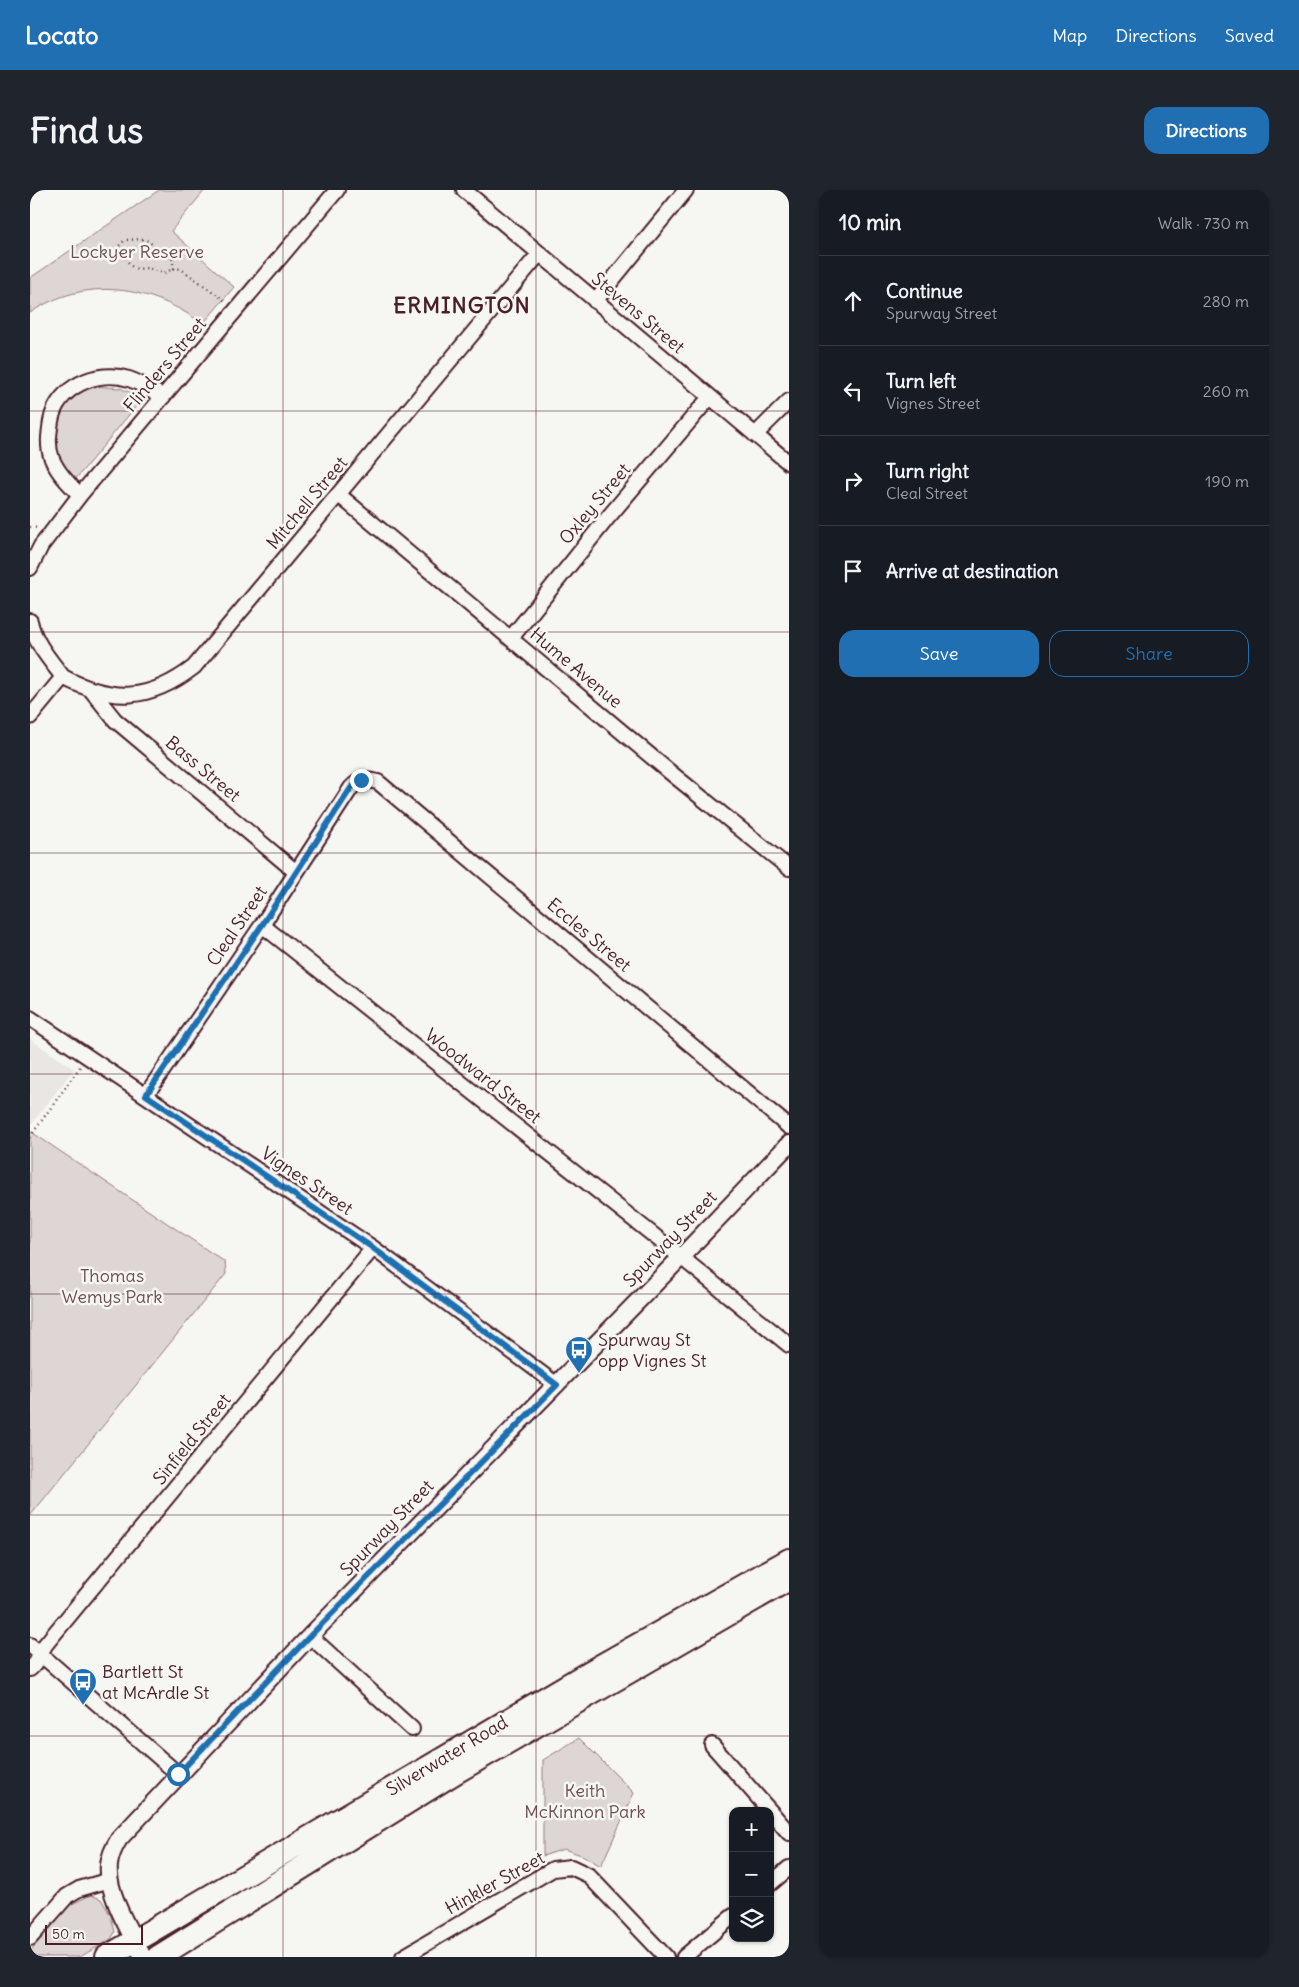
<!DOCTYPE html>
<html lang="en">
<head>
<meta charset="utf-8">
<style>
  :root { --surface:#171b24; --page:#20242c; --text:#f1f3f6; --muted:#9ea1a6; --line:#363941; --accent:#1f6fb2 }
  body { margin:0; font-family:Delius,sans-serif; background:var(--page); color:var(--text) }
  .controls { position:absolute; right:15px; bottom:15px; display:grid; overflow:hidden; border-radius:10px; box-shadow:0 1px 4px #0004 }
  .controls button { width:45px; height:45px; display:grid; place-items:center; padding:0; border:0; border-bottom:1px solid var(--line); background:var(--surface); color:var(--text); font:25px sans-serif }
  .scale { position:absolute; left:15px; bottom:12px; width:98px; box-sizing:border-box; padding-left:5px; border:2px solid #4a1f2b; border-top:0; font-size:14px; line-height:18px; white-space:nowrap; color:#4a1f2b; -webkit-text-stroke:4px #f6f6f2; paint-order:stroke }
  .stop { position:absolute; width:15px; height:15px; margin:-11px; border:4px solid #1f6fb2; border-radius:50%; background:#fff }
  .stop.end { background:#1f6fb2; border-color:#fff; box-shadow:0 1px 5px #0008 }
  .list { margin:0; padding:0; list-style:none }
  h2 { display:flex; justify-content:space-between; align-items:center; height:65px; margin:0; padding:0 20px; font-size:21px }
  h2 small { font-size:16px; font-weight:400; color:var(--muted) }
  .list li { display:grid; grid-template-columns:32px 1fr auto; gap:15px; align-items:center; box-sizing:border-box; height:90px; padding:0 20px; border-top:1px solid var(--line) }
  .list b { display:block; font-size:19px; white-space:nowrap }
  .list p { margin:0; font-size:16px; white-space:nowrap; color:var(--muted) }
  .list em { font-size:16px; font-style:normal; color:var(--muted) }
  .actions { display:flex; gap:10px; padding:15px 20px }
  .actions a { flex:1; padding:11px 0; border:1px solid var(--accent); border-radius:15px; text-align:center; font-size:18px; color:var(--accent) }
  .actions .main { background:var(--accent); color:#fff }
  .icon { flex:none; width:28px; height:28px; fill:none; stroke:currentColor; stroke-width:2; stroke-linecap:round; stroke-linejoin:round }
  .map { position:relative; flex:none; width:759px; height:1767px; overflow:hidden; border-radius:15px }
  header { display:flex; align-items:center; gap:30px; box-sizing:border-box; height:70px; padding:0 25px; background:var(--accent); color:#fff }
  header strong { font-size:24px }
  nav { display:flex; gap:28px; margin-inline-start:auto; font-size:18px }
  .intro { display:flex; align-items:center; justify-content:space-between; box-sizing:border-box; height:120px; padding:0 30px }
  h1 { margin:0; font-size:35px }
  .button { padding:12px 22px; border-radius:15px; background:var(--accent); color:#fff; font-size:18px; font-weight:700 }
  main { display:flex; gap:30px; padding:0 30px }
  aside { flex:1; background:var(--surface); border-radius:15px; box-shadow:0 1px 4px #0004 }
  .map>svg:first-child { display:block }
  .built { fill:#e9e6e3 }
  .green { fill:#ddd6d5; stroke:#947a80 }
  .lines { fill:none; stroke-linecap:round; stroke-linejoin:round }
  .minor-casing { stroke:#4a1f2b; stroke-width:18 }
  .tertiary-casing { stroke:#4a1f2b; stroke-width:20 }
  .trunk-casing { stroke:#4a1f2b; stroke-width:26 }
  .path { stroke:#4a1f2b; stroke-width:2.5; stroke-dasharray:1 4; stroke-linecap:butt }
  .minor { stroke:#f6f6f2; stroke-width:14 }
  .tertiary { stroke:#f6f6f2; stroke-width:16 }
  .trunk { stroke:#f6f6f2; stroke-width:22 }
  .route { stroke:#1f6fb2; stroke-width:6 }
  .grid { fill:none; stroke:#4a1f2b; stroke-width:1; stroke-opacity:0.55 }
  .labels { text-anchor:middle; stroke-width:5; stroke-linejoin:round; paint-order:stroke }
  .park-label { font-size:18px; fill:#6f4d56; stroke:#f6f6f2 }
  .street-label { font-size:18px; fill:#4a1f2b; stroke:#f6f6f2 }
  .poi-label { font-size:18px; fill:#4a1f2b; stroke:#f6f6f2; text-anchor:start }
  .district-label { font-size:22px; font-weight:bold; letter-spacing:1px; fill:#4a1f2b; stroke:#f6f6f2 }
</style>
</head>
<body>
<header>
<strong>Locato</strong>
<nav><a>Map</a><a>Directions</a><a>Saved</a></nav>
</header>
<div class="intro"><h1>Find us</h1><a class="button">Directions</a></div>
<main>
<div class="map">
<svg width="759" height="1767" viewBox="0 0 759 1767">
  <rect width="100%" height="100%" fill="#f6f6f2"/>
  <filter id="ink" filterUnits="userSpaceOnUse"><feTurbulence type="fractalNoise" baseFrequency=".02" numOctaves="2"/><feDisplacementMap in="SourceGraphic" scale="10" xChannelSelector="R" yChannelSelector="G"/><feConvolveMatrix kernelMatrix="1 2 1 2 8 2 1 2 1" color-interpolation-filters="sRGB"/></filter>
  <g filter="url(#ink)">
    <path class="built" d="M0,849l44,30 -44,57z"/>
    <path class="green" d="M129,0h46l-34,41 63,56 -31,37c-52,-38 -117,-49 -173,-11v-35z
      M63,196l27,2 23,10 -69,83c-23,-25 -30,-54 -5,-81 5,-6 17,-10 24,-14z
      M0,941l195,131 1,12 -196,242z
      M549,1548l55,55 -33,73 -17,-10 -20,-7 -21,7v-96z
      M61,1705l10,4 10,17 4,16 -4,7 -31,18h-49v-7l37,-44z"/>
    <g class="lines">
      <defs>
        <path id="minor" d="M434,0l325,273
          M565,111l91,-111
          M725,245l34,-34
          M50,305c-11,-11 -22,-22 -28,-36 -5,-13 -3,-25 -1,-38 6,-34 46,-52 78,-42 12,4 23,11 34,18
          M309,305l332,278 118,95
          M0,378l11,-22 39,-51 257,-305
          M0,431c4,21 20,39 33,56l-33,40
          M481,448l94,-117 105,-124
          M33,487c49,26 87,24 131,-10l345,-413
          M61,500l24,30 181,152
          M232,735l419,332 108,88
          M0,828l343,230 184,137
          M116,905l116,-170 89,-137c8,-9 15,-9 27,-6l411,345
          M280,1446l102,93
          M0,1455l148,129
          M0,1479l6,-6 9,-18 328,-397
          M682,1555l58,66
          M740,1621l19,22
          M740,1694l19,-16
          M0,1748l37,-42 12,-7 31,-9
          M373,1767l150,-88 18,-2 17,8 78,82
          M654,1767l49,-41"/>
        <path id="tertiary" d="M113,1767c-12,-24 -37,-64 -34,-92 1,-10 5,-18 10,-26l191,-203 371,-379 108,-113"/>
        <path id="trunk" d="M77,1767l483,-285 199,-112
          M128,1767l298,-185 333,-193"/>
      </defs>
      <use href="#minor" class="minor-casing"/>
      <use href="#tertiary" class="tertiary-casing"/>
      <use href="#trunk" class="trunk-casing"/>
      <path class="path" d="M144,79l-2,-12h-12l-10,-15 -6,-3 -19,1 -6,6 2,6 10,14 6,3 10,-1 17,5 11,-5 6,1 46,33
        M0,337l8,1
        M0,947l50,-70"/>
      <use href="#minor" class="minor"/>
      <use href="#tertiary" class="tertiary"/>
      <use href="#trunk" class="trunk"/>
    </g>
  </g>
  <g class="lines" filter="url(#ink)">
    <path class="route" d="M148,1584l132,-138 247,-251 -184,-137 -227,-153 116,-170 89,-137 10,-8"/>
  </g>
  <path class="grid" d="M253,0v1767M506,0v1767M0,221h759M0,442h759M0,663h759M0,884h759M0,1104h759M0,1325h759M0,1546h759"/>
  <defs>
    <symbol id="bus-pin" viewBox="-11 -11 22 30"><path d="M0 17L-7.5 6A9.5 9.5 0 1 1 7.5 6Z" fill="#1f6fb2" stroke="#f6f6f2"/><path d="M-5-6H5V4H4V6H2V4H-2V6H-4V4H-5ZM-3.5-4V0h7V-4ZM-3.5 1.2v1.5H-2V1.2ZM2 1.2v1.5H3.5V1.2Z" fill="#fff"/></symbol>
  </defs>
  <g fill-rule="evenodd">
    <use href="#bus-pin" x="533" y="1144" width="32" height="43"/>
    <use href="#bus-pin" x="37" y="1476" width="32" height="43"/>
  </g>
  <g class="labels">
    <g class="park-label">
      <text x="107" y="68">Lockyer Reserve</text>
      <text x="82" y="1092">Thomas<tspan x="82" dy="21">Wemys Park</tspan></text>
      <text x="555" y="1607">Keith<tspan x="555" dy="21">McKinnon Park</tspan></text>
    </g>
    <g class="street-label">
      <text transform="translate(608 123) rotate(40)" y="6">Stevens Street</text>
      <text transform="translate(135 175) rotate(-50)" y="6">Flinders Street</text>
      <text transform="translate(277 313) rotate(-50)" y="6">Mitchell Street</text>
      <text transform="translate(565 314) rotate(-50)" y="6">Oxley Street</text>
      <text transform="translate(546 478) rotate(40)" y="6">Hume Avenue</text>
      <text transform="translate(173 579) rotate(40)" y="6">Bass Street</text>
      <text transform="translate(207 736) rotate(-56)" y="6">Cleal Street</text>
      <text transform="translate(559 745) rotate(40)" y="6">Eccles Street</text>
      <text transform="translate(453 886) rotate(38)" y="6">Woodward Street</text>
      <text transform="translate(277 991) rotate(34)" y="6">Vignes Street</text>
      <text transform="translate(640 1049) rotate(-46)" y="6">Spurway Street</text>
      <text transform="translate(162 1249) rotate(-51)" y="6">Sinfield Street</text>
      <text transform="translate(357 1338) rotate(-46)" y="6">Spurway Street</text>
      <text transform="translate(417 1566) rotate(-31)" y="6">Silverwater Road</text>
      <text transform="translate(465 1693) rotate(-29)" y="6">Hinkler Street</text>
    </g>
    <g class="poi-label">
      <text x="568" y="1156">Spurway St<tspan x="568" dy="21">opp Vignes St</tspan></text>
      <text x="72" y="1488">Bartlett St<tspan x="72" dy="21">at McArdle St</tspan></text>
    </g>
    <g class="district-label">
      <text x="432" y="123">ERMINGTON</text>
    </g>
  </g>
</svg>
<div class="controls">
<button>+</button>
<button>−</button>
<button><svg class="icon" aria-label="layers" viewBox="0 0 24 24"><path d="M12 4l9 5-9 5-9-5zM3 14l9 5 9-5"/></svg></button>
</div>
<div class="scale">50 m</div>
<div class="stop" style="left:148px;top:1584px"></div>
<div class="stop end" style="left:331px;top:590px"></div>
</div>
<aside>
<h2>10 min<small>Walk · 730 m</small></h2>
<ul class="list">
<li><svg class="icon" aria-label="ahead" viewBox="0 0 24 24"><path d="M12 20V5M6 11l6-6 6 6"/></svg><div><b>Continue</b><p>Spurway Street</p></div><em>280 m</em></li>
<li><svg class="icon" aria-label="left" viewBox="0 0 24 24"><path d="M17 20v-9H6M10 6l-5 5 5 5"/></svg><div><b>Turn left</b><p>Vignes Street</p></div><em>260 m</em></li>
<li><svg class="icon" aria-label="right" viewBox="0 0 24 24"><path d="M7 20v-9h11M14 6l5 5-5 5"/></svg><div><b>Turn right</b><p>Cleal Street</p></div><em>190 m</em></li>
<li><svg class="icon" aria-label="arrive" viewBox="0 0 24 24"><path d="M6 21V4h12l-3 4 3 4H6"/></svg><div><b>Arrive at destination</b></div></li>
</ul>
<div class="actions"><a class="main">Save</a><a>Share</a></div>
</aside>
</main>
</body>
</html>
